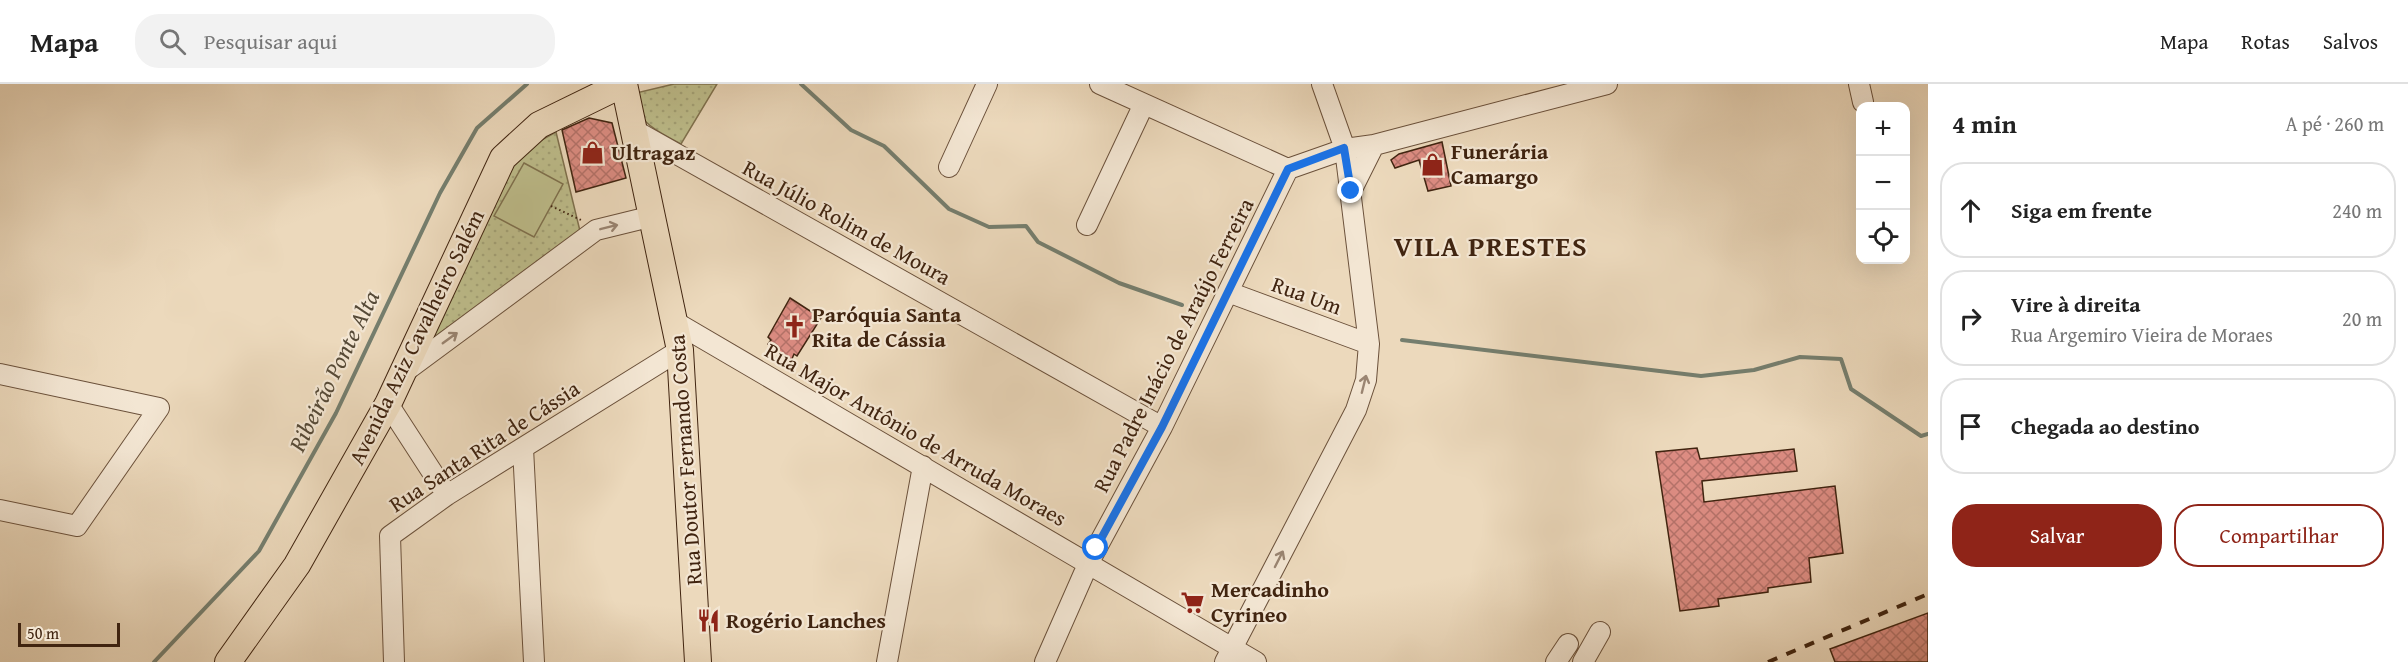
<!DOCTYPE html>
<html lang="pt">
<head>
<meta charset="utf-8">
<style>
  :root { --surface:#fff; --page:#f2f2f2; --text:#222; --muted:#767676; --line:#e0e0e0; --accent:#8f2418 }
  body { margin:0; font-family:"Gentium Book Plus",serif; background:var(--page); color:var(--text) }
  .controls { position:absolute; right:18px; top:18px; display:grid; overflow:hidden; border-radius:12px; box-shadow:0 6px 24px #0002 }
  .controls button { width:54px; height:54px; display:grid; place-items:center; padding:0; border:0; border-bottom:2px solid var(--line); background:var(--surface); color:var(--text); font:30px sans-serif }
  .scale { position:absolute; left:18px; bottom:15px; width:102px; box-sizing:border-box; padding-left:6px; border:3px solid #402410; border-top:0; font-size:16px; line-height:21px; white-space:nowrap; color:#402410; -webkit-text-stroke:4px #f3e6d3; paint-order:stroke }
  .stop { position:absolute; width:18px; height:18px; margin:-14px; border:4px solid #1a73e8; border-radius:50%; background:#fff }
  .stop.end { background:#1a73e8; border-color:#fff; box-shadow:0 2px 6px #0008 }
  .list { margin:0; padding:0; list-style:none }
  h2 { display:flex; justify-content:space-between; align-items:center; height:78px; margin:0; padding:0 24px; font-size:26px }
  h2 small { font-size:20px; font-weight:400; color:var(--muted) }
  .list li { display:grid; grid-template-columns:39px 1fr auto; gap:18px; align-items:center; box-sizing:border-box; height:96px; margin:0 12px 12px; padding:0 12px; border:2px solid var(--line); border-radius:24px }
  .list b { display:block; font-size:22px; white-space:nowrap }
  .list p { margin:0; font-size:20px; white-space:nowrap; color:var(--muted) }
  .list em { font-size:20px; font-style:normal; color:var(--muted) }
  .actions { display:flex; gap:12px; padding:18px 24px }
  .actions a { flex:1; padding:14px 0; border:2px solid var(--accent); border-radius:24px; text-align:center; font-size:21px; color:var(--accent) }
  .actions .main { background:var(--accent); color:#fff }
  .icon { flex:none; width:33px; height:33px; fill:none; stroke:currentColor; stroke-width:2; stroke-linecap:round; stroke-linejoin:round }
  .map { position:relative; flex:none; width:1928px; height:578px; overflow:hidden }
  header { display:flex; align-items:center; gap:36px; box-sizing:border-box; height:84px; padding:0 30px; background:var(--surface); border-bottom:2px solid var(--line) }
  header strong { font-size:28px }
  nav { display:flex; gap:33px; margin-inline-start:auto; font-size:21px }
  .search { width:420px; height:54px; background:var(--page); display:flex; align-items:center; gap:15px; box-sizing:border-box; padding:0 21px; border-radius:24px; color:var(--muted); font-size:22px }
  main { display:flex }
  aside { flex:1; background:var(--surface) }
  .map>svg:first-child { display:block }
  .park { fill:url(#park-dots); stroke:#7f714e; stroke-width:1.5 }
  .garden { fill:#bebe8c; stroke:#7f714e; stroke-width:1.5 }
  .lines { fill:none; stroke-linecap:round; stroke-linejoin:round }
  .stream { stroke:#757e6e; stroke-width:4 }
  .building { fill:url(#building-cross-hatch); stroke:#402410; stroke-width:1.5 }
  .minor-casing { stroke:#6b513b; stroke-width:22 }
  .major-casing { stroke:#402410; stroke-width:28 }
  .path { stroke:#402410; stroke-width:2; stroke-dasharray:1.5 3; stroke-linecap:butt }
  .minor { stroke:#f3e6d3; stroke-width:20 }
  .major { stroke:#ecd9bc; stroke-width:26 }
  .rail { stroke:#402410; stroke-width:4; stroke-dasharray:10 10; stroke-linecap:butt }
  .oneway { stroke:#9a8572 }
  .route { stroke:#1a73e8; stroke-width:8 }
  .labels { text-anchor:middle; stroke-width:4.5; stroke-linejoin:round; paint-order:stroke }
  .poi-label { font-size:22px; font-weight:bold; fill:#402410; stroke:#f3e6d3; text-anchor:start }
  .street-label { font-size:22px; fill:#402410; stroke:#f3e6d3 }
  .water-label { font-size:24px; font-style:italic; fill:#564a37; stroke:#f3e6d3 }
  .district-label { font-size:28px; font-weight:bold; letter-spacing:1.5px; fill:#402410; stroke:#f3e6d3 }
</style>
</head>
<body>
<header>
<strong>Mapa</strong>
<div class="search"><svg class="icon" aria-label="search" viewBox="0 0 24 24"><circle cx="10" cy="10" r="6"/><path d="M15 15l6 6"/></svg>Pesquisar aqui</div>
<nav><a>Mapa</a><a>Rotas</a><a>Salvos</a></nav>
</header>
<main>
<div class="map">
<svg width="1928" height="578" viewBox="0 0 1928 578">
  <defs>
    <pattern id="park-dots" width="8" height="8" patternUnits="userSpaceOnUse" patternTransform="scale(1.5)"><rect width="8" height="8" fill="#bebe8c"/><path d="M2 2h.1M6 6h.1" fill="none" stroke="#a4a378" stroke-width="1.8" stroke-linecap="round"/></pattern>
    <pattern id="building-cross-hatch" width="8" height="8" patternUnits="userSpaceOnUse" patternTransform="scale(1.5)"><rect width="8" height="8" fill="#dc8c82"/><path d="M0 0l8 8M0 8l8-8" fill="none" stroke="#b47269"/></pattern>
  </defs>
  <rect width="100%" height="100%" fill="#ecd9bc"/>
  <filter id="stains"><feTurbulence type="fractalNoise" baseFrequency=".00333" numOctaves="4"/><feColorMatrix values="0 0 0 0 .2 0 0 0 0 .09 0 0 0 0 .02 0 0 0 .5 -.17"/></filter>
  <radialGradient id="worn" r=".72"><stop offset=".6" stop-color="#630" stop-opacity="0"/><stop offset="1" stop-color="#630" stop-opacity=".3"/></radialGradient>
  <path class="park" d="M674,0h43l-36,60c-25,-14 -45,-20 -45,-51z
    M556,48l24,99 -151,110 76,-166 29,-31z"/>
  <path class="garden" d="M524,79l39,21 -29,53 -40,-21z"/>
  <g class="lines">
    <path class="stream" d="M801,0l50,46 33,16 65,63 40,18 37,-1 12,16 81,41 63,22
      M1402,256l299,36 53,-6 46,-13 41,2 10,30 70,47 7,-2
      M154,578l105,-111 77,-138 104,-220 37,-65 50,-44"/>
  </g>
  <path class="building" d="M589,34l23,5 14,55 -50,14 -14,-62z
    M1442,58l9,44 -23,5 -9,-31 -24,8 -4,-8 8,-6z
    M790,214l31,20 -24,38 -3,-2 -3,7 -23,-17 3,-4 -3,-3z
    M1697,364l3,11 94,-10 3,22 -95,10 2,21 131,-16 8,67 -34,5 2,24 -43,6v4l-50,7 1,7 -39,5 -24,-159z
    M1928,529v49h-93l-5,-13z"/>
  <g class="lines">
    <defs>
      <path id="minor" d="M1100,0l188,85
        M1859,0l4,18
        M634,46l528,297
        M949,83l38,-83
        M1351,107l23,-46
        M1087,141l56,-119
        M1228,208l141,52
        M675,238l581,340
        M403,289l193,-143 57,-14
        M0,290l159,34 -82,118 -77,-16
        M388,320l59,91
        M523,364l11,214
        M394,578l-4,-126 57,-41 233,-145
        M887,578l36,-196
        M1045,578l44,-100 73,-135 126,-258 57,-20 29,-4 233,-61
        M1225,578l131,-252 10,-30 3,-36 -24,-195 -23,-65
        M1556,578l12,-18
        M1583,578l17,-30"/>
      <path id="major" d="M624,0l56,266 18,312
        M228,578l69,-97 91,-161 115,-246 36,-33 84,-41"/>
    </defs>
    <use href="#minor" class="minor-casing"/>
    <use href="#major" class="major-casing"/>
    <path class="path" d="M551,122l30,14"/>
    <use href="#minor" class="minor"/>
    <use href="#major" class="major"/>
    <path class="rail" d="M1768,578l160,-68"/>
  </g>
  <defs><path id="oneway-shaft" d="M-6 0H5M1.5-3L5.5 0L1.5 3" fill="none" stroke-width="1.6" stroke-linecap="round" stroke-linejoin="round" transform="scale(1.5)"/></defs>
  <g class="oneway">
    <use href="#oneway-shaft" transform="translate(609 143) rotate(-14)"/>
    <use href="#oneway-shaft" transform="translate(450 254) rotate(-36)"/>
    <use href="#oneway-shaft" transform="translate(1364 300) rotate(-76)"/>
    <use href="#oneway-shaft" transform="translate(1279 475) rotate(-63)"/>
  </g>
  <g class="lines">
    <path class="route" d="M1096,464l66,-121 126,-258 56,-21 7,43"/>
  </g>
  <defs>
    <symbol id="shop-bare" viewBox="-9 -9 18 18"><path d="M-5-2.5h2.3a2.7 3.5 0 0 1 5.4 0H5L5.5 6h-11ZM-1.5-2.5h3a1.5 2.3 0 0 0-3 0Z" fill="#8f2418" stroke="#f3e6d3" stroke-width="2.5" paint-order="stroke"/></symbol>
    <symbol id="church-bare" viewBox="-9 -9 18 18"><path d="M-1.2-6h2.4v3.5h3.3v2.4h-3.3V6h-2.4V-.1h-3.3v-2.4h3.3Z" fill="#8f2418" stroke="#f3e6d3" stroke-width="2.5" paint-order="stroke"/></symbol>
    <symbol id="supermarket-bare" viewBox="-9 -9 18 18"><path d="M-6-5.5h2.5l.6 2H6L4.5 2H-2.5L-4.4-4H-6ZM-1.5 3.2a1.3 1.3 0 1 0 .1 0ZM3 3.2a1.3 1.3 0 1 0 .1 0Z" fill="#8f2418" stroke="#f3e6d3" stroke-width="2.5" paint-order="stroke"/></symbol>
    <symbol id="restaurant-bare" viewBox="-9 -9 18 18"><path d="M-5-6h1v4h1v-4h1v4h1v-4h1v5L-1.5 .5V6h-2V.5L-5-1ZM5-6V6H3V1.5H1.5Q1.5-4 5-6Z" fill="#8f2418" stroke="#f3e6d3" stroke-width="2.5" paint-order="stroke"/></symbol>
  </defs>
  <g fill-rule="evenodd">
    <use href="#shop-bare" x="576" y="52" width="33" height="33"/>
    <use href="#shop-bare" x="1416" y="64" width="33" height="33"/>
    <use href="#church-bare" x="778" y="226" width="33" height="33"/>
    <use href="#supermarket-bare" x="1176" y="502" width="33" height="33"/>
    <use href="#restaurant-bare" x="692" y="520" width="33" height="33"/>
  </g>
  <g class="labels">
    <g class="poi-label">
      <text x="1451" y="75">Funerária<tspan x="1451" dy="25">Camargo</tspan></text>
      <text x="611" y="76">Ultragaz</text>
      <text x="812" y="238">Paróquia Santa<tspan x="812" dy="25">Rita de Cássia</tspan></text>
      <text x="1211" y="513">Mercadinho<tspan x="1211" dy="25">Cyrineo</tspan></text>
      <text x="726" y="544">Rogério Lanches</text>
    </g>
    <g class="street-label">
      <text transform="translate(847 138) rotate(29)" y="8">Rua Júlio Rolim de Moura</text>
      <text transform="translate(1307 211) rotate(20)" y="8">Rua Um</text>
      <text transform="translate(416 253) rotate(-64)" y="8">Avenida Aziz Cavalheiro Salém</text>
      <text transform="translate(1173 261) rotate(-63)" y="8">Rua Padre Inácio de Araújo Ferreira</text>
      <text transform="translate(916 350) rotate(30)" y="8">Rua Major Antônio de Arruda Moraes</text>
      <text transform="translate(484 362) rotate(-33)" y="8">Rua Santa Rita de Cássia</text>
      <text transform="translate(685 376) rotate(-94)" y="8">Rua Doutor Fernando Costa</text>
    </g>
    <g class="water-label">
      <text transform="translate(334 287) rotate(-64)" y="8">Ribeirão Ponte Alta</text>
    </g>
    <g class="district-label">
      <text x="1491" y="172">VILA PRESTES</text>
    </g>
  </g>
  <rect width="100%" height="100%" filter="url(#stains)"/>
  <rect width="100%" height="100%" fill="url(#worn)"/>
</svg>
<div class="controls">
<button>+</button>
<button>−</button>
<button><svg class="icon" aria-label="locate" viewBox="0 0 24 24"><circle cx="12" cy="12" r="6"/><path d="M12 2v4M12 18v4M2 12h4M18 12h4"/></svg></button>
</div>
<div class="scale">50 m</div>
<div class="stop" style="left:1096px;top:464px"></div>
<div class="stop end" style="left:1351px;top:107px"></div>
</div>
<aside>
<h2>4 min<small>A pé · 260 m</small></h2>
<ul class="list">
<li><svg class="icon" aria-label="ahead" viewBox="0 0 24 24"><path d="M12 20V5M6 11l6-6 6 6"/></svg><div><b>Siga em frente</b></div><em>240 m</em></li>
<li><svg class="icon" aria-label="right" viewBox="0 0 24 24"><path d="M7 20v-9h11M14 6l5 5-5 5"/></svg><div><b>Vire à direita</b><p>Rua Argemiro Vieira de Moraes</p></div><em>20 m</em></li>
<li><svg class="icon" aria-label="arrive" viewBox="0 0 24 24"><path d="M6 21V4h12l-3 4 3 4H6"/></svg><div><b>Chegada ao destino</b></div></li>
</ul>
<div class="actions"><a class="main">Salvar</a><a>Compartilhar</a></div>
</aside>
</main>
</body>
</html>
